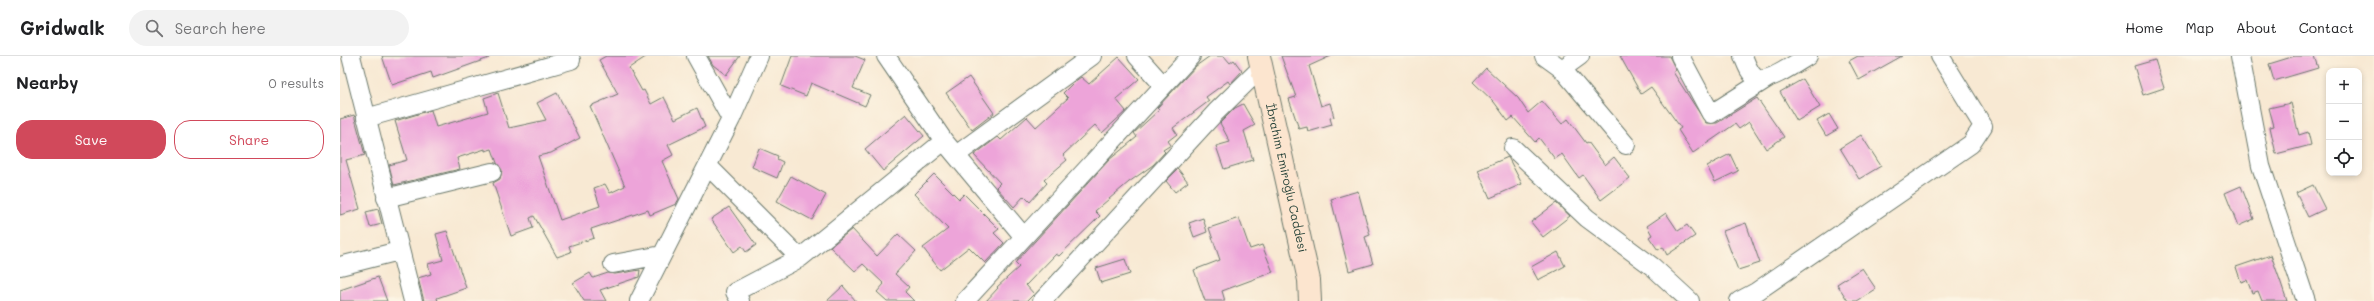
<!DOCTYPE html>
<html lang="en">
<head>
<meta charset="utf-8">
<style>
  :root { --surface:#fff; --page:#f2f2f2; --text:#202124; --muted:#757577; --line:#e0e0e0; --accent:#d1495b }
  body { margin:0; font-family:Mali,sans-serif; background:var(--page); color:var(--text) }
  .controls { position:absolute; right:12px; top:12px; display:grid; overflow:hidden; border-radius:8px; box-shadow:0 2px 6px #0003 }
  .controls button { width:36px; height:36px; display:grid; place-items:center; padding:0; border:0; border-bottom:1px solid var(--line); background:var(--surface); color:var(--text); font:20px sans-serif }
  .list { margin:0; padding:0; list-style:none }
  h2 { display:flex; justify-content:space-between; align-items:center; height:52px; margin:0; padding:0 16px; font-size:17px }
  h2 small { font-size:13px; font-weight:400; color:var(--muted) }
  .actions { display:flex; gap:8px; padding:12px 16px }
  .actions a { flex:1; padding:9px 0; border:1px solid var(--accent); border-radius:16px; text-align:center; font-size:14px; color:var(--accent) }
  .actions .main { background:var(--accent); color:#fff }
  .icon { flex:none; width:22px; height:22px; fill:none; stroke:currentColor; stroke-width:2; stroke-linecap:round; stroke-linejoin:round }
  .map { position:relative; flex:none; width:2034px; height:245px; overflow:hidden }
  header { display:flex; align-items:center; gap:24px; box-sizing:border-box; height:56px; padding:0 20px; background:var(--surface); border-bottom:1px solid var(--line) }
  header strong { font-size:19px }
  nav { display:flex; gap:22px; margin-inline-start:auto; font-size:14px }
  .search { width:280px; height:36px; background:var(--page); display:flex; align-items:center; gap:10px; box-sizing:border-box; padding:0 14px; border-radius:22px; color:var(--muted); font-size:15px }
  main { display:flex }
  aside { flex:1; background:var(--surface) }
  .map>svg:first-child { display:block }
  .building { fill:#eda4d9 }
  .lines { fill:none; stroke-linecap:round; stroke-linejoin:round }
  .street-casing { stroke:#6b796c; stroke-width:20 }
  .secondary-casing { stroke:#6b796c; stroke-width:24 }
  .street { stroke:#fff; stroke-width:18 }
  .secondary { stroke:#fce5cf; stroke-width:22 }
  .labels { text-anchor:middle; stroke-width:4; stroke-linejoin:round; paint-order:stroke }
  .street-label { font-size:12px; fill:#1f3d34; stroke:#fcf5e5 }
</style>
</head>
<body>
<header>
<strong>Gridwalk</strong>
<div class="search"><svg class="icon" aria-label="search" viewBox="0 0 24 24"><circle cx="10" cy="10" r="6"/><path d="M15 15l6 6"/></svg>Search here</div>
<nav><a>Home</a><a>Map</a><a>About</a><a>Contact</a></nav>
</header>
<main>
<aside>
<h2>Nearby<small>0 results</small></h2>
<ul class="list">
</ul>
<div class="actions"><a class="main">Save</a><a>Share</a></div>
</aside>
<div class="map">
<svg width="2034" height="245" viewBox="0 0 2034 245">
  <rect width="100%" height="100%" fill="#fcf5e5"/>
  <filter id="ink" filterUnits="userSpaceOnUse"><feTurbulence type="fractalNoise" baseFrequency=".025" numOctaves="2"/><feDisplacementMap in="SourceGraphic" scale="8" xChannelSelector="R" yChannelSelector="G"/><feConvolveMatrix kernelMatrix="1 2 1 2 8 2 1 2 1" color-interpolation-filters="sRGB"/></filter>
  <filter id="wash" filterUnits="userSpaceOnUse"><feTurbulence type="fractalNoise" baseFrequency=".012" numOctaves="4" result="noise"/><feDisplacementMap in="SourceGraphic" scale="16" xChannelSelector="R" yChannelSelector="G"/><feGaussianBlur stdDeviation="0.9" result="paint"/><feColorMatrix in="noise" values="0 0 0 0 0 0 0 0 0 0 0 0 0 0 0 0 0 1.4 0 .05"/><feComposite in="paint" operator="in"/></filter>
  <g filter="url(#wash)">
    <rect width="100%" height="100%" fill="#f8e9d3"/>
    <g id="blocks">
      <path class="building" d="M42,0h107v2l-56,20 -2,-6 -39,13z
        M266,0h41l-18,12 13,23 2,-1 7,14 13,-7 11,22 22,-11 8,19 -37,18 5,10 -11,6 17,38 -3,5 -26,11 -2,-5 -57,19 3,9 -25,8 2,6 -14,5 -23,-41 -4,2 3,10 -22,8 -18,-53 7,-4 2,-9 -5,-7 -5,-14 -7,2v-2l-28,9 3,11 -66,16 -5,-20 18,-5 -12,-39 36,-11 5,17 52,-15 -4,-14 14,-5 11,35 37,-8 -9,-17 20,-10 23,45 -29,15 -13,3 22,64 40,-14 -6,-18 11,-4 5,9 15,-7 -35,-80 28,-12 -19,-34z
        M368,0h32l-14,19 -13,-10z
        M452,0h63l10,4 -12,28 17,7 -5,11 -54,-23 -5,13 -25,-10z
        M870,0h14l6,7 4,-3 8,11 -12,13 -2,-3 -22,16 3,4 -36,27 4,6 -9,7 3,4 -8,5 2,2 -12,13 -24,17 -34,29 5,5 -41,40 -3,-2 -30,31 8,9 -7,7h-41l12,-13 -1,-1 22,-20 -4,-4 94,-103 28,-23 -3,-4 25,-23 -2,-2 39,-42z
        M941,0h50l-22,10 12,40 9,-3 4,14 -4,1 2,7 -24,7 -1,-5 -8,2 -10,-30 7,-2z
        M1280,0h49l7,14 -3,2 33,51h11l40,-25 27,39 -18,12 -17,-27 -10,7 -4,-5 -42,29 -15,-23 3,-2 -30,-41 -10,7z
        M1518,0h44l-43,24 -10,-19z
        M1955,0h19l4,12 -44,13 -5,-17z
        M779,1l20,22 -23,20 10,12 -24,22 -7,-8 -32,30 4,5 -23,20 3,3 -17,19 -6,-6 -10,11 -18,-20 4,-4 -26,-28 24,-18 3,3 26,-23 9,10 32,-29 -5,-5 11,-11 7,-5 8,7z
        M1815,4l9,28 -21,7 -9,-29z
        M1146,12l32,30 10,15 14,-12 20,23 6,-5 18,24 2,-1 17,23 9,-8 16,21 -29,22 -18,-25 -4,3 -17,-24 -7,5 -16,-21 -4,4 -22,-25 -5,4 -14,-19 -21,-20z
        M629,21l25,36 -22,17 -26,-37z
        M1463,23l17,28 -23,14 -17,-29z
        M1951,47l8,32 9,-3 3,13 -35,9 -6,-27 4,-1 -5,-18z
        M903,48l12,21 -11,6 9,29 -29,9 -8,-23 14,-4 -10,-19 15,-15z
        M566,58l18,22 -41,35 -18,-22z
        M1489,58l9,15 -12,7 -9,-15z
        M14,59l11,40 -19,5 14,49 -20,6v-96z
        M1521,79l20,31 -22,13 -19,-31z
        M419,92l19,8 -1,3 6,3 -6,16 -25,-11z
        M1390,98l8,17 -23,11 -8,-16z
        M1168,101l14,27 -32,14 -12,-28z
        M838,113l10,13 -13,10 -9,-11z
        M594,118l25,25 5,-5 35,35 -5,4 10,10 -19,20 -16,-16 -29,23 -17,-22 25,-19 -34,-35z
        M451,120l35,19 -14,25 -35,-19z
        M1973,129l12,24 -17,8 -12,-24z
        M1901,130l13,33 -16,7 -13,-33z
        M1018,135l12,44 -5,2 8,27 -24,7 -18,-72z
        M1216,147l14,13 -27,21 -12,-15z
        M389,151l27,38 -10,7 -4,-6 -8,6 -23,-33z
        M38,153l4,15 -12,3 -4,-15z
        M1326,157l12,18 9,-6 8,11 -28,19 -4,-8 -5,3 -9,-13 3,-2 -5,-9z
        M863,162l4,14 -13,5 -5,-14z
        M899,162l11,31 12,-4 11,27 -51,19 3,10h-20l-11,-31 26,-10 -11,-32z
        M1406,167l14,40 -22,7 -15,-39z
        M512,173l25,27 21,-22 18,17 -21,23 14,13 -4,5 9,9h-27l-10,-9 7,-8 -21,-20 -8,7 -25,-24z
        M107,175l19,57 -29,10 1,3h-14l-6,-23 13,-4 -3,-10 15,-4 -7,-26z
        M1218,196l7,14 -27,14 -7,-13z
        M1931,199l10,28 6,18h-25l-4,-10 -6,2 -5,-13 -6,2 -5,-15z
        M785,203l5,15 -29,9 -5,-15z
        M1522,212l14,21 -19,12h-9l-11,-17z
        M300,214l-1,7 -39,13 6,11h-22l-11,-18 17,-10 3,5 15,-5 7,1z
        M38,221l9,24h-47v-11z
        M503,230l13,15h-29z"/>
    </g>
  </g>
  <g filter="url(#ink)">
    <use href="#blocks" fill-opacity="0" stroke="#6b796c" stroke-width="1"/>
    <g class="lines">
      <defs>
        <path id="street" d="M11,0l62,245
          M356,0l35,63
          M546,0l58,85 80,96
          M797,0l25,28
          M1204,0l18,13 18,-13
          M1340,0l31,58 57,-36
          M1403,0c3,7 7,20 15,23 11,3 40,-17 50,-23
          M1900,0l21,110 45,135
          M1222,13l64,76
          M26,62l205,-58
          M1173,92l74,70 66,49 37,34
          M616,99l136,-99
          M368,110l92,92 144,-117
          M46,142l106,-26
          M273,208l49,-9
          M0,210l59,-15
          M299,245l92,-182 28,-63
          M400,245l-5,-9 65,-34
          M625,245l226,-245
          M702,245l174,-189 45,-44
          M1399,245l17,-9 215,-148 12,-18 -43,-70"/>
        <g id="secondary">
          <path id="s1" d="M919,0l50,224 1,21"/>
        </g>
      </defs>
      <use href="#street" class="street-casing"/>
      <use href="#secondary" class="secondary-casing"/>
      <use href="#street" class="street"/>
      <use href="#secondary" class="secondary"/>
    </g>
  </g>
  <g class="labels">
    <g class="street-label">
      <text dy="4" stroke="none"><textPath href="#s1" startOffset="125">İbrahim Emiroğlu Caddesi</textPath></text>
    </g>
  </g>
</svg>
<div class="controls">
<button>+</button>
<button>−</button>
<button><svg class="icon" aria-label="locate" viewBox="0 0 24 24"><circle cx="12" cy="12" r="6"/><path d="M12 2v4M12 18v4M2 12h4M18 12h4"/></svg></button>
</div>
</div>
</main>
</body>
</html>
